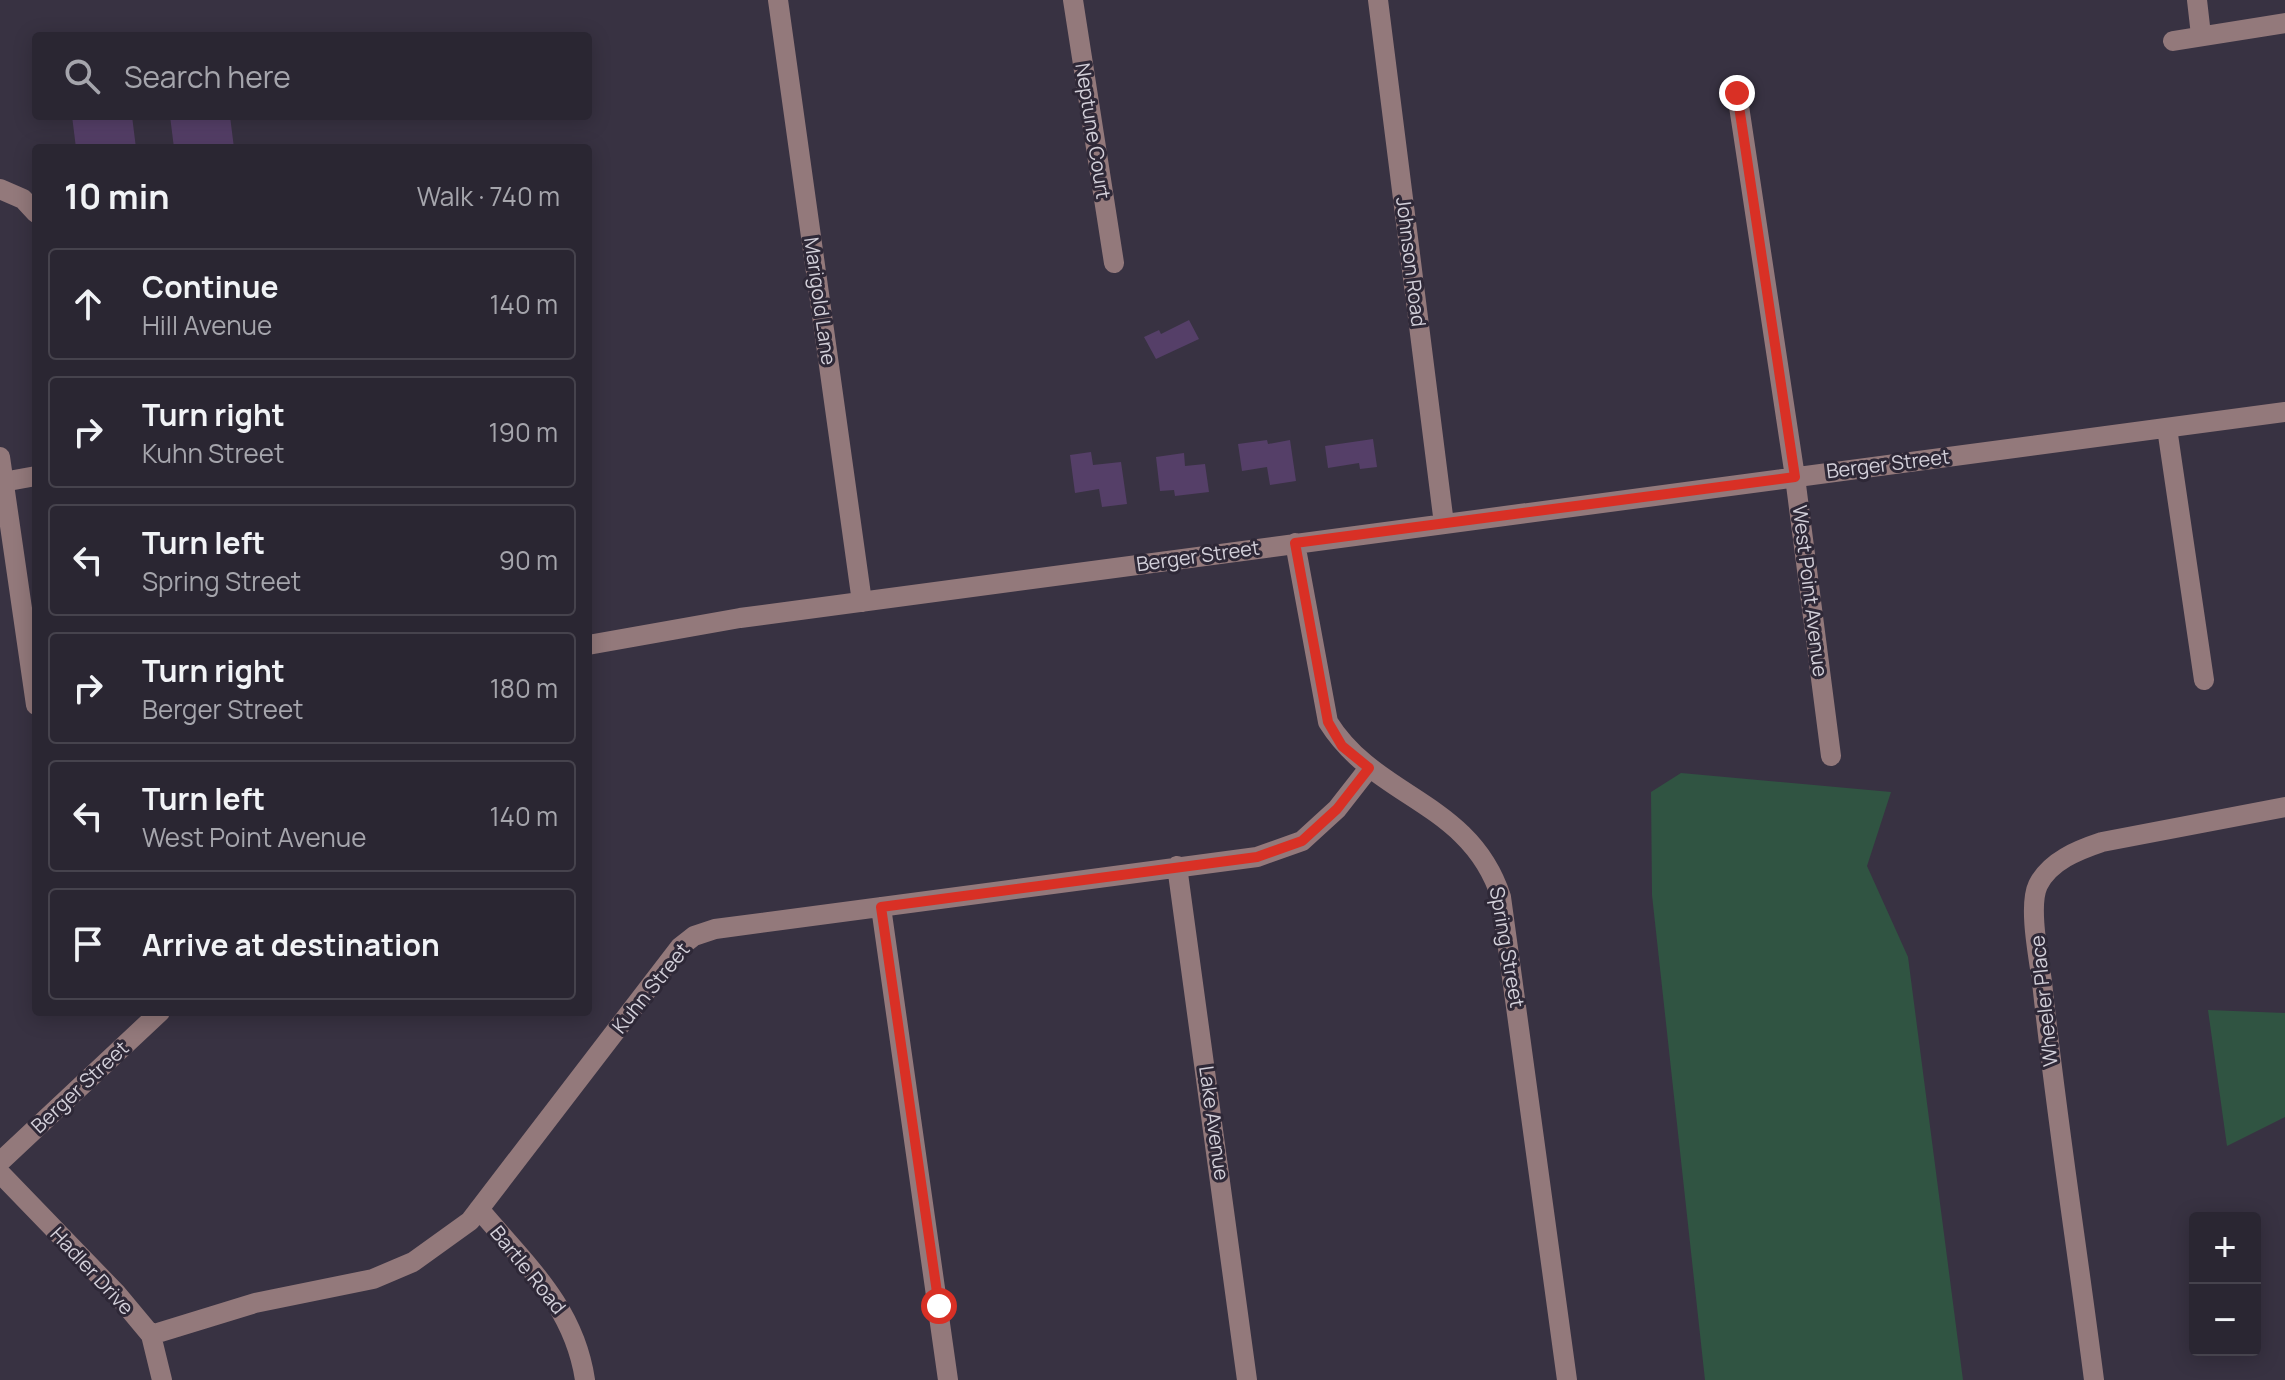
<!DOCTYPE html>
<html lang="en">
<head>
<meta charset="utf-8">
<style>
  :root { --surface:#2a2632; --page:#36323e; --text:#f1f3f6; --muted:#a5a5ac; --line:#46434d }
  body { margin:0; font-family:Manrope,sans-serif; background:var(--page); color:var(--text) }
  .controls { position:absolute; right:24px; bottom:24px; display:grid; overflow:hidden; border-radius:8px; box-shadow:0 4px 20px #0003 }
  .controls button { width:72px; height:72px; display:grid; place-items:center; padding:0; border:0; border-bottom:2px solid var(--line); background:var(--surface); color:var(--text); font:40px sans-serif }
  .stop { position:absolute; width:24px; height:24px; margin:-18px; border:6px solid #d93025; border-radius:50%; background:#fff }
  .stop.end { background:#d93025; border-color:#fff; box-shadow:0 2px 8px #0008 }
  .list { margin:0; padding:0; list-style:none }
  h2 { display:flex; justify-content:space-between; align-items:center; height:104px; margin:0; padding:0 32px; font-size:34px }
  h2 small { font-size:26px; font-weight:400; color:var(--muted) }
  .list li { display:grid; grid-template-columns:52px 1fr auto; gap:24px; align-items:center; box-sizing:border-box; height:112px; margin:0 16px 16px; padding:0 16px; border:2px solid var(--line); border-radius:8px }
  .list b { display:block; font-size:30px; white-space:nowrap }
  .list p { margin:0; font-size:26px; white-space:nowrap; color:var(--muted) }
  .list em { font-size:26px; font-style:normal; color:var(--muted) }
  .icon { flex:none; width:44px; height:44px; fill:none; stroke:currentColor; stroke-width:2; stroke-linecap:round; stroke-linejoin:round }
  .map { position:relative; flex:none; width:2285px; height:1380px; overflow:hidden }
  .search { position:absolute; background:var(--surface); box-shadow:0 4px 20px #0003; left:32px; top:32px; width:560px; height:88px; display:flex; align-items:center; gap:20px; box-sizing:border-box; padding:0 28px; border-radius:8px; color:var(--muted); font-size:30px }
  .panel { position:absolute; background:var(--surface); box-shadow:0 4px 20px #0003; left:32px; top:144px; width:560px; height:872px; border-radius:8px }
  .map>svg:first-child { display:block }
  .green { fill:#305442 }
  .building { fill:#553f68 }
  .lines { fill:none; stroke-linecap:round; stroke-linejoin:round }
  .minor { stroke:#93797b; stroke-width:20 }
  .route { stroke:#d93025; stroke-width:10 }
  .labels { text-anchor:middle; stroke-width:6; stroke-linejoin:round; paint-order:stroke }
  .street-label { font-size:20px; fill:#d3d0da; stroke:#2e2837 }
</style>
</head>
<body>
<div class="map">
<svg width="2285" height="1380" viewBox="0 0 2285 1380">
  <rect width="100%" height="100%" fill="#383242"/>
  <path class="green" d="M1681,773l210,19 -24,74 41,91 55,423h-258l-53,-485 -1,-103z
    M2208,1010l77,3v104l-58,29z"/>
  <path class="building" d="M72,116h60l4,32h-60z
    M170,116h60l4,32h-60z
    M1189,320l10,19 -43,20 -12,-22 15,-7 2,4z
    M1373,439l4,28 -17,2 -1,-6 -31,5 -3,-22z
    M1267,440l1,4 22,-4 6,41 -26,4 -3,-18 -25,4 -4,-27z
    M1091,452l2,13 28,-3 6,42 -25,3 -3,-18 -24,4 -5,-38z
    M1184,453l1,13 20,-2 4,28 -34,4 -1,-6 -14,1 -4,-34z"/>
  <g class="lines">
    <path class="minor" d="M778,0l84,602
      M1073,0l41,263
      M1378,0l66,524
      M2197,0l4,35
      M2173,41l112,-18
      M1737,93l58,384 36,279
      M0,189l23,10 13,14
      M2167,428l37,252
      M0,457l36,248
      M3,482l33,-6
      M1295,543l33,179c48,77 142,79 173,175l66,483
      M588,645l152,-27 1545,-206
      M1177,866l70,514
      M881,907l67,473
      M0,1162l160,-150
      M0,1173l116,120 35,42 11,45
      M479,1209c46,55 95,97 106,171
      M151,1335l104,-32 118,-24 40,-17 57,-41 210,-274 14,-11 21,-7 542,-72 45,-16 35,-32 32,-41
      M2094,1380c-17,-133 -38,-265 -52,-398 -3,-23 -14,-76 -4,-97 12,-24 40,-35 64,-43l183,-35"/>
  </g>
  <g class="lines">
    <path class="route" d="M939,1306l-58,-399 376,-50 45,-16 35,-32 32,-41 -27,-22 -14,-24 -33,-179 500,-66 -58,-384"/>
  </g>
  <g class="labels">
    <g class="street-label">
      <text transform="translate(1093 131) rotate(81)" y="7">Neptune Court</text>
      <text transform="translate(1411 262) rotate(83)" y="7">Johnson Road</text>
      <text transform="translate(820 301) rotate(82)" y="7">Marigold Lane</text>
      <text transform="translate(1888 464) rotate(-7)" y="7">Berger Street</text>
      <text transform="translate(1198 556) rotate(-8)" y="7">Berger Street</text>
      <text transform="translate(1810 591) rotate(83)" y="7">West Point Avenue</text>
      <text transform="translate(1507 947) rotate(80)" y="7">Spring Street</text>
      <text transform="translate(651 988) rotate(-51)" y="7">Kuhn Street</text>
      <text transform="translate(2044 1001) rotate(-96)" y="7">Wheeler Place</text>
      <text transform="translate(80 1087) rotate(-43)" y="7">Berger Street</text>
      <text transform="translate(1214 1123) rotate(82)" y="7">Lake Avenue</text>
      <text transform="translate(528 1270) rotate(51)" y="7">Bartle Road</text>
      <text transform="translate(92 1271) rotate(47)" y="7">Hadler Drive</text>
    </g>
  </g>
</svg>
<div class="controls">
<button>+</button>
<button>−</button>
</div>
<div class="stop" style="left:939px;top:1306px"></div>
<div class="stop end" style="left:1737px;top:93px"></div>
<div class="search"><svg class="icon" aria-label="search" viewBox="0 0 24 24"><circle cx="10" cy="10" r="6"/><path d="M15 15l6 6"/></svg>Search here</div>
<section class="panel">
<h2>10 min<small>Walk · 740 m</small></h2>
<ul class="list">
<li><svg class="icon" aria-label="ahead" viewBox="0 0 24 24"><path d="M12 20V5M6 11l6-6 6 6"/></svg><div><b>Continue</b><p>Hill Avenue</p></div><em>140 m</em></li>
<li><svg class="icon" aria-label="right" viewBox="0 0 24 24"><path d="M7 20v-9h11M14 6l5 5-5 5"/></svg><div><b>Turn right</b><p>Kuhn Street</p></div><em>190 m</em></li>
<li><svg class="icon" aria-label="left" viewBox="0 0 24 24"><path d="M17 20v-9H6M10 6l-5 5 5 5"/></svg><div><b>Turn left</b><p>Spring Street</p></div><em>90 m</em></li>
<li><svg class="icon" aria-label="right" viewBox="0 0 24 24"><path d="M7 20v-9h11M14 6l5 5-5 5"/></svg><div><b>Turn right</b><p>Berger Street</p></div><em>180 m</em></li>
<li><svg class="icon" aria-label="left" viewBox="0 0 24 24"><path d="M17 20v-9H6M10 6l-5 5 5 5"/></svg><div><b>Turn left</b><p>West Point Avenue</p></div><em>140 m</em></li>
<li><svg class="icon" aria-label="arrive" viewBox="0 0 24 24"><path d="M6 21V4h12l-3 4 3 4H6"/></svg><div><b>Arrive at destination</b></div></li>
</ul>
</section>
</div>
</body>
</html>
